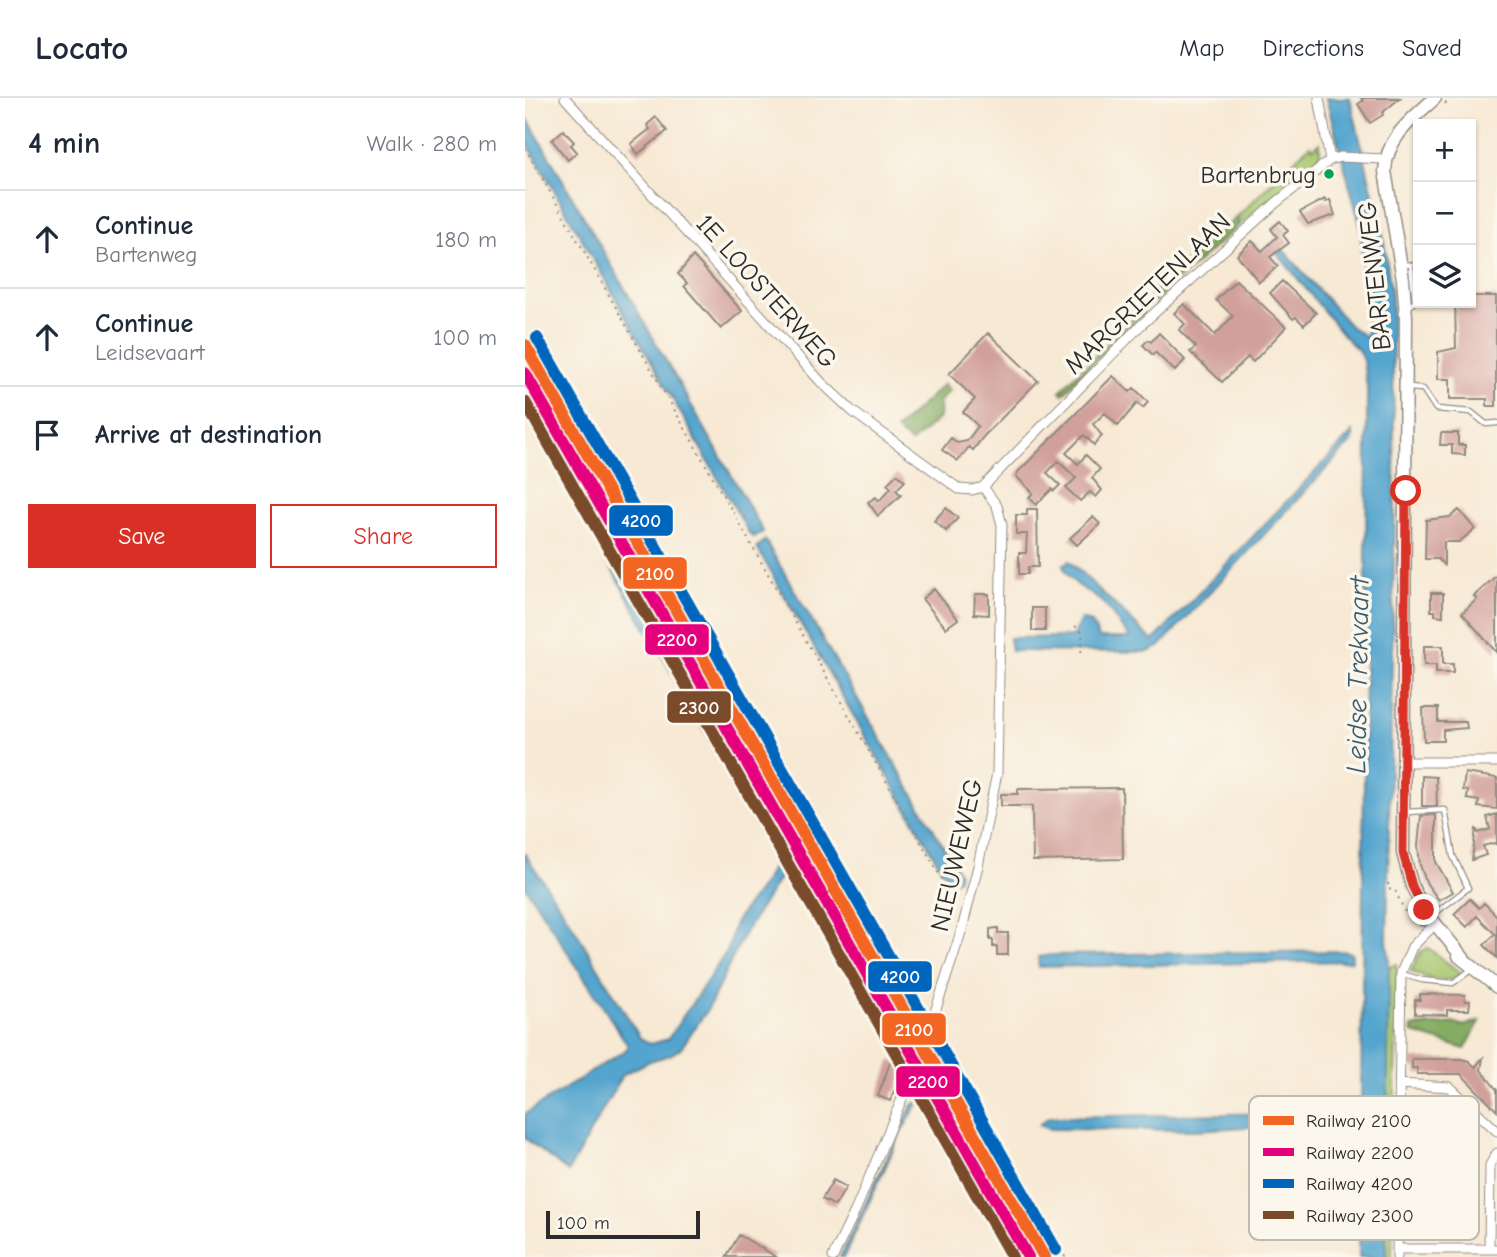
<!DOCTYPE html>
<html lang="en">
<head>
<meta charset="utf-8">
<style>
  :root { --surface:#fff; --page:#f2f2f3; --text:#1f2937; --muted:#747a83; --line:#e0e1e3; --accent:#d93025 }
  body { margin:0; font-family:"Comic Neue",sans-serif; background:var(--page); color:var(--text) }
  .controls { position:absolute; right:21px; top:21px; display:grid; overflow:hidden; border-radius:0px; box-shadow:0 2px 5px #0004 }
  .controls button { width:63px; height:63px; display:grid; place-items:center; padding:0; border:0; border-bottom:2px solid var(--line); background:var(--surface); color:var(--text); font:35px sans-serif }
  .scale { position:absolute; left:21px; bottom:18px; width:154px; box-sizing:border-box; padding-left:7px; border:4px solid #2b2b2b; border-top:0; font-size:19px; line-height:24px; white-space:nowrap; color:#2b2b2b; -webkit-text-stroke:5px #fbf7ec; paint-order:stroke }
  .stop { position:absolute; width:21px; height:21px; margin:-16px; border:5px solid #d93025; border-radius:50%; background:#fff }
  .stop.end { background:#d93025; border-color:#fff; box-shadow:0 2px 7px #0008 }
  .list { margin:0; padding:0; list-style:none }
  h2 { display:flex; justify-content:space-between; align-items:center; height:91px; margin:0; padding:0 28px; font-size:30px }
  h2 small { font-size:23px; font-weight:400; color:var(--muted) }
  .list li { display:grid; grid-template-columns:46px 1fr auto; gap:21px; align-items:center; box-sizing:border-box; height:98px; padding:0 28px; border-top:2px solid var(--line) }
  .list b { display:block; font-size:26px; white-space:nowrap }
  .list p { margin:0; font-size:23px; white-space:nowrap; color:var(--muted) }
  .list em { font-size:23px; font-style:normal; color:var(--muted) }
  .actions { display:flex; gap:14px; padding:21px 28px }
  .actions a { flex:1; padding:16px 0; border:2px solid var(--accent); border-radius:0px; text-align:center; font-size:24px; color:var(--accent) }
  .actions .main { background:var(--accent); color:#fff }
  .icon { flex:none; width:38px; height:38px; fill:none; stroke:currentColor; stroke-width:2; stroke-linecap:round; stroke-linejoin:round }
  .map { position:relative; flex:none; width:972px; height:1159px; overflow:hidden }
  header { display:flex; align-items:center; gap:42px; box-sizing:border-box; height:98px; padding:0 35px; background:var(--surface); border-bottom:2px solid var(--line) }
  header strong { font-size:33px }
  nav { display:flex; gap:38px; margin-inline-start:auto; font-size:24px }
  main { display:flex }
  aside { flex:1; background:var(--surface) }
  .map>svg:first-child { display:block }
  .green { fill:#a7c871; stroke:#697a4e; stroke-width:2 }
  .forest { fill:#85ac63; stroke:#586c47; stroke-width:2 }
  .water { fill:#53a4ce; stroke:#3f687c; stroke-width:2 }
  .building { fill:#d2a09b }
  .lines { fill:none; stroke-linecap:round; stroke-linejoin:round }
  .lane-casing { stroke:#918a80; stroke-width:7 }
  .street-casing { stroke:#918a80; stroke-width:11 }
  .secondary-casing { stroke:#918a80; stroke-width:15 }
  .path { stroke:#918a80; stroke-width:2; stroke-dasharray:2 5; stroke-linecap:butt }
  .lane { stroke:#fff; stroke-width:4.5 }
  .street { stroke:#fff; stroke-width:9 }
  .secondary { stroke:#fff; stroke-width:12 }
  .rail-1-casing { stroke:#fbf7ec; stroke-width:18 }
  .rail-2-casing { stroke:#fbf7ec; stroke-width:18 }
  .rail-3-casing { stroke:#fbf7ec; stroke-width:18 }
  .rail-4-casing { stroke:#fbf7ec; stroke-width:18 }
  .rail-1 { stroke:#f26522; stroke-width:12 }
  .rail-2 { stroke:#e5007d; stroke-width:12 }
  .rail-3 { stroke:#0065bd; stroke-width:12 }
  .rail-4 { stroke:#7a4b2a; stroke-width:12 }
  .route { stroke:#d93025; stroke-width:9 }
  .bus-dot { fill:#00a651; stroke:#fbf7ec; stroke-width:2.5 }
  .labels { text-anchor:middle; stroke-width:7; stroke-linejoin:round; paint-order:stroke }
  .bus-label { font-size:24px; fill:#2b2b2b; stroke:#fbf7ec; text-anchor:end }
  .street-label { font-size:26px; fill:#2b2b2b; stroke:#fbf7ec }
  .water-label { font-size:28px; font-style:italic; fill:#3b5b6c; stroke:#fbf7ec }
  .key { fill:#fbf7ec; stroke:#bdbab2; stroke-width:2 }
  .key-label { font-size:19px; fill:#2b2b2b }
  .line-badge { stroke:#fbf7ec; stroke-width:2.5 }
  .badge-label { font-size:19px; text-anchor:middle; font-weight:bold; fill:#fff }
</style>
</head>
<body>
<header>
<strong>Locato</strong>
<nav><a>Map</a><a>Directions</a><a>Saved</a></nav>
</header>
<main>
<aside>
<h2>4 min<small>Walk · 280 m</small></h2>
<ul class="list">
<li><svg class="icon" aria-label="ahead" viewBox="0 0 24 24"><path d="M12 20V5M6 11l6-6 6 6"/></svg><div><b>Continue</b><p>Bartenweg</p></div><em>180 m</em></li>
<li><svg class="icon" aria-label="ahead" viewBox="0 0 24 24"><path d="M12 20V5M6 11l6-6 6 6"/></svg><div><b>Continue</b><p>Leidsevaart</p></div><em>100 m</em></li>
<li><svg class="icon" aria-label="arrive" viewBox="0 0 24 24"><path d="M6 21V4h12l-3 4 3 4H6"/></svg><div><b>Arrive at destination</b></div></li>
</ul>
<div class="actions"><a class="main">Save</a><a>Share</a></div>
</aside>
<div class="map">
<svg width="972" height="1159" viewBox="0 0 972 1159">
  <rect width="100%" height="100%" fill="#fbf7ec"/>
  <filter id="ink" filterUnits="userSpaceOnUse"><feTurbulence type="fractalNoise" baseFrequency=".0143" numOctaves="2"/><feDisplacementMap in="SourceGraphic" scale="14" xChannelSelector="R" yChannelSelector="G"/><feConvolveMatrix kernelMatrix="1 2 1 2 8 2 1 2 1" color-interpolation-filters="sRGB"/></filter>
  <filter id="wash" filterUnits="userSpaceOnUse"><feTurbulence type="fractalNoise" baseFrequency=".00686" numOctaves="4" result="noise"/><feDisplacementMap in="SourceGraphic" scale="28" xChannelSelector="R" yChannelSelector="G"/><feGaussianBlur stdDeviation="1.57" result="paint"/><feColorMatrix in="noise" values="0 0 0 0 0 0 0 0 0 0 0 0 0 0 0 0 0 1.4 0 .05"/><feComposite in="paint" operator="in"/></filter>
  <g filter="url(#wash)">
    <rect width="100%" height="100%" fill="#f7e9d4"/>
    <path class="green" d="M795,45v14l-5,6 -77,63v-10l72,-71 3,3z
      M903,850l33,25c-11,14 -37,5 -50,-2l10,-20z
      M872,866l-5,293h-6l2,-289z"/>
    <path class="forest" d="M713,118v10l-84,76 -4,-7z
      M616,212l3,4 -81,80 -3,-3z
      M419,286l5,7 -9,10 -1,17 -28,25 -15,-13z
      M955,923l-15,28 -52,-16 -1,-6 45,-4 6,3z"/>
    <path class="water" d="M801,0h24l33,137 9,63 3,206 -8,435 2,21 -3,297h-27l2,-128 -4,-4 -51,-1 -111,6 -145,-1 -11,-4 10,-8 308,-5 4,-9 6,-666v-51l-4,-25 -4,-10 -15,-15 -71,-88 5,-4 72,82 16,11 2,-19 -8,-94z
      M0,16l237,415 1,3 -9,5 -4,-2 -225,-396z
      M828,334v8l-194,207 -11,5 -137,-1 -2,-13 63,-1 9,-18 11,4 7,15h31c-8,-10 -16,-21 -23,-31 -13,-16 -38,-20 -44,-42l6,-4 84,80z
      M240,442l194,333 -1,7 -6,1 -7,-6 -188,-327z
      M89,452l5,3 172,306 -48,77 -35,73 -27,39 -11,7 -20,6 -28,14 -54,97 -43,-34v-24l102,-65v-5l-102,-158v-32l48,72 67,112 11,6 17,-5 59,-88c5,-9 3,-18 8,-27 11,-22 36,-42 40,-67l-48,-88 -117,-203 -3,-8z
      M820,853l7,3v7l-313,6 -1,-10 12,-2z
      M394,1004l-17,29 -55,119 -3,7h-4l72,-152z"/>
    <g id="blocks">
      <path class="building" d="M836,0h39l-18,15 1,2 -13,8 -12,-19 5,-3z
        M131,19l11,14 -29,23 -7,-10 19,-15 -3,-4z
        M38,32l11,12 -3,3 6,7 -9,8 -16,-20z
        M800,101l1,3 4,-2 5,15 -27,9 -8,-12z
        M755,123l8,10 -5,4 6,8 -19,14 8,9 -19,16 -22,-27 15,-14 10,10 15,-14 -6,-8z
        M168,158l49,55 -21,18 -37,-43 3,-3 -9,-9z
        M711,182l50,47 -33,35 -5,-5 -26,25 -32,-30 6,-5 -17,-17 6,-6 -11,-11 10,-9 31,31 18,-19 -17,-16z
        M757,183l34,32 -12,12 -8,-8 -3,2 -23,-26z
        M946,198h25v110h-9v-7h-37v-20h-12v-27l18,-4 -1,-45h16z
        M463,235l50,48 -54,55 -11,14 -4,-3 -11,14 -16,-11 9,-12 6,5 10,-2 11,-15 -15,-14 12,-13 -26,-25z
        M634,235l26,27 -10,11 -17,-16 -3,-3 -2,3 -10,-10 5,-5 3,2z
        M588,278l17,16 4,-4 14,14 -5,6 -6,-5 -19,23 -13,-13 -12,11 9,12 -8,9 -10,-10 -18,18 12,11 8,-9 14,14 -8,9 10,12 -6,7 -6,-5 -10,9 -14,-13 10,-10 -18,-17 -11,12 13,12 -6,6 -2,-2 -16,16 -7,-8 4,-4 -17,-17 2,-4z
        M916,335h17v12h7v10l-13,-1v-9h-12z
        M372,376l8,7 -9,9 5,5 -23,21 -10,-14 8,-5 3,4 12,-13 -4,-4z
        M421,410l12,10 -12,13 -12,-10z
        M502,411h10l1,58h-10v7h-9v-21h7l1,-19h-11v-19h11z
        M934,412l16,19 -16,13h-15v23l-6,-6h-13l1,-39 24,-3z
        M568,419l7,7 -23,21 -7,-7z
        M972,477v78l-35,-40 15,-14 -3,-3z
        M409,491l24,30 -12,9 -24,-29z
        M906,495h12v23l-8,-1v-4h-4z
        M450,496h14v21l-15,-1z
        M507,510h13v23h-13z
        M899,548h19v18h10v9h-17v-8h-12z
        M898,610h15v14h28l1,6 -24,2v11h-19z
        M940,675l32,5v31l-19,-2 1,-6 -12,-2 1,-8 -5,-1z
        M897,678l14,1 1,29h-15z
        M597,690l1,71 -90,2 -1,-55h-31v-12h17v-5z
        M972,716v31l-3,-2 -11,3 3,9 -14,5 4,-32 2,5 12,-4 -3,-12z
        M911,717v47l17,30 -14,8 -12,-16 -7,-19 -2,-19 3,-30z
        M945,801l9,9 5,-5 13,13v42l-13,-13 11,-11 -18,-18 -10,11 -13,-13z
        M473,830v5h10v22h-11v-8h-4v-7h-3v-11z
        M895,896l45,1v6h5l-1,9h-22v5l-32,-1v-14h5z
        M958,960l-2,12 16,20v21l-36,-37h-44v-6h-5v-9h49l8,2 6,6z
        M366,962l9,4 -1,4 4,2 -2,4 2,1 -7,17 -2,-1 -4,10 -12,-5z
        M308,1082l13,7 -11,19 -13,-7z
        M214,1137l14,8 23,14h-50z"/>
    </g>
  </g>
  <g filter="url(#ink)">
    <use href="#blocks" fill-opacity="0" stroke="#918a80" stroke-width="2"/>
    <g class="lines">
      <defs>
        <path id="lane" d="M878,166l8,1 4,36 -7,7
          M883,290l15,1 13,20 35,3 15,12 11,-1
          M881,714l39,-2 8,46 15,32 -46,35
          M877,876l20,6 31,3 18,-13"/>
        <path id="street" d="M40,0l256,284 31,29 107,78 13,1 11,-3 156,-160 138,-125 53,-42 10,-3 45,2
          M794,0l11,62
          M876,664h96
          M874,986l51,3 47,44
          M872,1151h100
          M964,1151l1,-84 7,-12
          M308,1159l23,-48 68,-163 38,-117 16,-63 19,-93 5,-248 -5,-19 -14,-19
          M872,1159l4,-284 11,-26 22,-22"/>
        <path id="secondary" d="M910,0c-23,21 -49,40 -50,73l18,108 3,37 -3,537 9,33 12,24 40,49
          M934,858l38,31"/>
      </defs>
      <use href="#lane" class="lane-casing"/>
      <use href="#street" class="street-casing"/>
      <use href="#secondary" class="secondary-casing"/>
      <path class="path" d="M920,6l7,-6
        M0,50l425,745 9,3
        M550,528l8,6 -2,22
        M863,785v6l7,1 10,22 6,4 3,7
        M412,940l128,219"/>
      <use href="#lane" class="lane"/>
      <use href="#street" class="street"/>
      <use href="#secondary" class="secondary"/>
      <defs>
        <path id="rail-1" d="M0,247l519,912"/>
        <path id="rail-2" d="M0,275l503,884"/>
        <path id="rail-3" d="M12,240l519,912"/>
        <path id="rail-4" d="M0,304l487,855"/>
      </defs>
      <use href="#rail-1" class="rail-1-casing"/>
      <use href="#rail-2" class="rail-2-casing"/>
      <use href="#rail-3" class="rail-3-casing"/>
      <use href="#rail-4" class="rail-4-casing"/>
      <use href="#rail-1" class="rail-1"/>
      <use href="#rail-2" class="rail-2"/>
      <use href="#rail-3" class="rail-3"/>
      <use href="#rail-4" class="rail-4"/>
    </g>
  </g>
  <g class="lines" filter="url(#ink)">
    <path class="route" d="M881,393l-3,362 9,33 12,24"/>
  </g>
  <circle class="bus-dot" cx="804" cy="76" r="6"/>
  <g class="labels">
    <g class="bus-label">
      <text x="791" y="85">Bartenbrug</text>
    </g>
    <g class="street-label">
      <text transform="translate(849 178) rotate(-96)" y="9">BARTENWEG</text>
      <text transform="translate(242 193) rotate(48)" y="9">1E LOOSTERWEG</text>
      <text transform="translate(622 195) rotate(-44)" y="9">MARGRIETENLAAN</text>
      <text transform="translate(431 757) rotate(-77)" y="9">NIEUWEWEG</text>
    </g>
    <g class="water-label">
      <text transform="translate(832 577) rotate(-89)" y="10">Leidse Trekvaart</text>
    </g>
  </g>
  <rect x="724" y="998" width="230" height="144" rx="10" class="key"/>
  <rect x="738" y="1018" width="31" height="9" fill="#f26522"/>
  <rect x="738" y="1050" width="31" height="8" fill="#e5007d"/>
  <rect x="738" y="1081" width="31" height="9" fill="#0065bd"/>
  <rect x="738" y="1113" width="31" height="8" fill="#7a4b2a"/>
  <g class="key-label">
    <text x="781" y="1029">Railway 2100</text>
    <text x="781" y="1061">Railway 2200</text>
    <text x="781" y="1092">Railway 4200</text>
    <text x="781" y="1124">Railway 2300</text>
  </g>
  <g class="line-badge">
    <rect x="83" y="406" width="66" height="33" rx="7" fill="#0065bd"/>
    <rect x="97" y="458" width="66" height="34" rx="7" fill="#f26522"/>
    <rect x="119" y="525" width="66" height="33" rx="7" fill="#e5007d"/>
    <rect x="141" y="592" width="66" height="34" rx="7" fill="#7a4b2a"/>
    <rect x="342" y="862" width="66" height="33" rx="7" fill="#0065bd"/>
    <rect x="356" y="914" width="66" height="34" rx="7" fill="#f26522"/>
    <rect x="370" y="967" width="66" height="33" rx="7" fill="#e5007d"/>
  </g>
  <g class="badge-label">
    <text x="116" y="429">4200</text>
    <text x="130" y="482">2100</text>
    <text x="152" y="548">2200</text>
    <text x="174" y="616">2300</text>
    <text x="375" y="885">4200</text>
    <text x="389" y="938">2100</text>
    <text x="403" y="990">2200</text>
  </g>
</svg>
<div class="controls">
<button>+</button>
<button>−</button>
<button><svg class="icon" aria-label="layers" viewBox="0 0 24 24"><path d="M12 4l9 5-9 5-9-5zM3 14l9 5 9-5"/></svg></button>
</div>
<div class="scale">100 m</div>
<div class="stop" style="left:881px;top:393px"></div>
<div class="stop end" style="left:899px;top:812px"></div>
</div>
</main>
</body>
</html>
